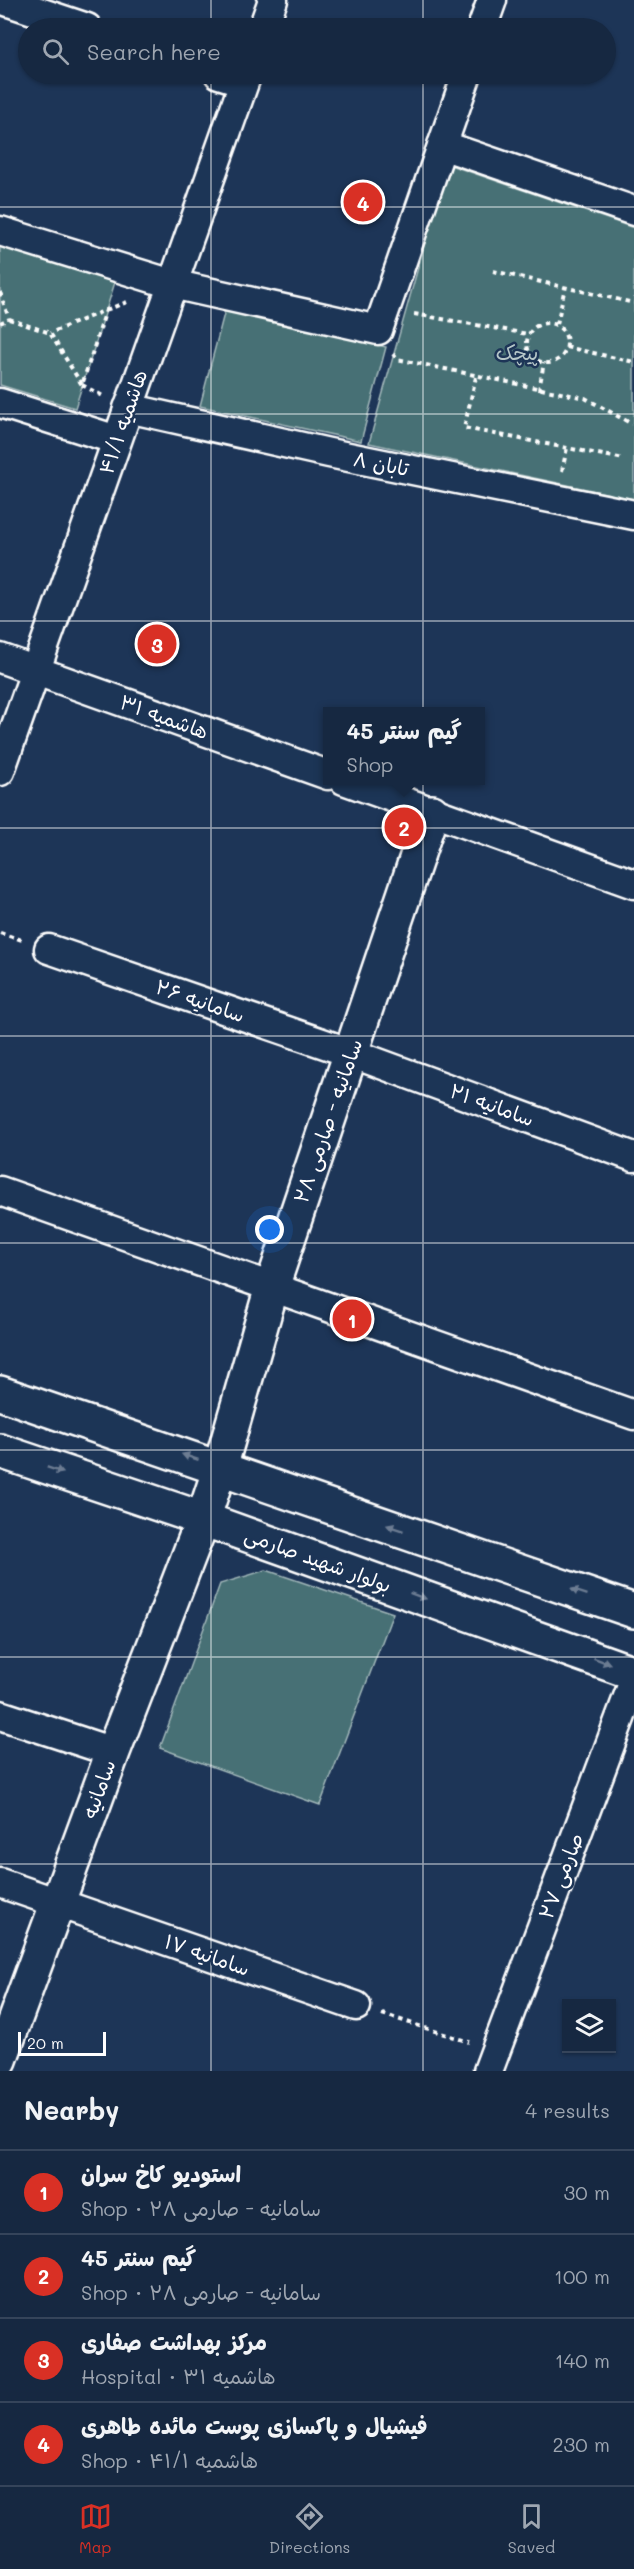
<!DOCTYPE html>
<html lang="en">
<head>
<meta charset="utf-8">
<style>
  :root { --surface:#162841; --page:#1f3048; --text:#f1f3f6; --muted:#9ea6b1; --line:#35445a; --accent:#d93025 }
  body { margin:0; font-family:Mali,"Playpen Sans Arabic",sans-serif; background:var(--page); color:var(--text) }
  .controls { position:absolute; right:18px; bottom:18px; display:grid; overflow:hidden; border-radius:0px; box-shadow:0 2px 4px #0004 }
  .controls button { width:54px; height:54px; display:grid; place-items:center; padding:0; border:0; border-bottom:2px solid var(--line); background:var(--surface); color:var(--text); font:30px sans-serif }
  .scale { position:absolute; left:18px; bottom:15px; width:88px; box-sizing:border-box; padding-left:6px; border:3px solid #fff; border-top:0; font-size:16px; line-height:21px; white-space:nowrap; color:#fff; -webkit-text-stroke:4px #1d3557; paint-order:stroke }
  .you { position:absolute; left:270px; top:1230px; width:21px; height:21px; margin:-15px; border:4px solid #fff; border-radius:50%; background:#1a73e8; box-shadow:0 0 0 9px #1a73e833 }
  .badge { display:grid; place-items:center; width:39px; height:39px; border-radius:50%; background:var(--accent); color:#fff; font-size:20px; font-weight:700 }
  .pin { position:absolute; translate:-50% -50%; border:3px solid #fff; box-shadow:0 2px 6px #0006 }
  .popup { position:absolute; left:323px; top:707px; width:162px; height:78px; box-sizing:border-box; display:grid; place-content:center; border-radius:0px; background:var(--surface); filter:drop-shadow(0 2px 4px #0005); font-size:20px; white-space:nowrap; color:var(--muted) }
  .popup b { font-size:22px; color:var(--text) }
  .popup::after { content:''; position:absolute; left:50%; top:100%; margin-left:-12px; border:12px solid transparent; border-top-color:var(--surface) }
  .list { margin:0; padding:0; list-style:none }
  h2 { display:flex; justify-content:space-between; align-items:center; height:78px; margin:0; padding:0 24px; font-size:26px }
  h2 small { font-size:20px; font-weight:400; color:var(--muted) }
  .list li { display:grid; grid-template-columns:39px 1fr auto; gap:18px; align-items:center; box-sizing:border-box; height:84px; padding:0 24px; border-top:2px solid var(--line) }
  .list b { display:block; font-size:22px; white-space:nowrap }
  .list p { margin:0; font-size:20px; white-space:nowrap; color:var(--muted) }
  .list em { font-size:20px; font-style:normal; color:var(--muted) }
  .icon { flex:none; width:33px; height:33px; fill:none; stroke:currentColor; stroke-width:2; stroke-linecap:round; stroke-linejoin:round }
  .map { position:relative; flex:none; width:634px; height:2071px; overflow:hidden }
  .search { position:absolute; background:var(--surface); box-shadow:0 2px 4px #0004; left:18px; right:18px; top:18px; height:66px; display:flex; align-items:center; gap:15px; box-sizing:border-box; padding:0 21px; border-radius:33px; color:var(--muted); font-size:22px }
  .sheet { height:414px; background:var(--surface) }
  nav { display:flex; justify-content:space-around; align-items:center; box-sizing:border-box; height:84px; border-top:2px solid var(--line); background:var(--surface); font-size:16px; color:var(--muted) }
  nav a { display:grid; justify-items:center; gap:3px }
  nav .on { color:var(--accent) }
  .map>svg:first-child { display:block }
  .green { fill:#477075; stroke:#a3b8ba; stroke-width:1.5 }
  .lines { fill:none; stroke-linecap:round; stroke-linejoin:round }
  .minor-casing { stroke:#fff; stroke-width:33 }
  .tertiary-casing { stroke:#fff; stroke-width:38 }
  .secondary-casing { stroke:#fff; stroke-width:38 }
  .path { stroke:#fff; stroke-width:4; stroke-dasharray:4.5 4.5; stroke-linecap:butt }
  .minor { stroke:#1d3557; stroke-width:28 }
  .tertiary { stroke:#1d3557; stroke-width:33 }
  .secondary { stroke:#1d3557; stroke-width:33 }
  .oneway { fill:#6c7c92 }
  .grid { fill:none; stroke:#fff; stroke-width:1.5; stroke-opacity:0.55 }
  .labels { text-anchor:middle; stroke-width:5; stroke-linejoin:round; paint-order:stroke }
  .park-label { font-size:20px; fill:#b5c6c8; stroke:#1d3557 }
  .street-label { font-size:20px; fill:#fff; stroke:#1d3557 }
</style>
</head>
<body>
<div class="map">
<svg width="634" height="2071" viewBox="0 0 634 2071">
  <rect width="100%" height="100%" fill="#1d3557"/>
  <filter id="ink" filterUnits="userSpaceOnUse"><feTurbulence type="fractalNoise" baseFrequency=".0167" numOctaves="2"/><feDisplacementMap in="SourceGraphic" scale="12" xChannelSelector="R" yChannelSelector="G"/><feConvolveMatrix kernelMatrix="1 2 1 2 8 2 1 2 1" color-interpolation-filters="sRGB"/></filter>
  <g filter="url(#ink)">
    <path class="green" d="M447,164l187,64v271l-265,-56z
      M0,243l116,36 -41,129 -75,-23z
      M226,306l160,41 -25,94 -161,-35z
      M266,1570l127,43 -73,192 -160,-57 60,-164z"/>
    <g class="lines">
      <defs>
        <path id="minor" d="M3,0l84,28
          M263,28l10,-28
          M482,28l10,-28
          M219,74l25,8
          M442,145l192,66
          M0,231l172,53 206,46 89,-256
          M0,403l117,37
          M128,408l201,45 305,62
          M0,658l328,117
          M0,771l247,-697
          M344,780l290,104
          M49,949l302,104 283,104
          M0,1191l634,224
          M0,1715l113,37
          M0,1883l356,123
          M488,2071l146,-390"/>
        <path id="tertiary" d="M0,2060l113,-308 90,-233 17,-51 52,-181 160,-475"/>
        <path id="secondary" d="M0,1393l634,218
          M0,1451l203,68 431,154"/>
      </defs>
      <use href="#minor" class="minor-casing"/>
      <use href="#tertiary" class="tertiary-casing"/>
      <use href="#secondary" class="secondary-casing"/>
      <path class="path" d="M493,271l141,32
        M0,292l9,27
        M106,310l21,-8
        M414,314l114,20
        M9,319l41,14 32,52 24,-75 -56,23
        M527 343a20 20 0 1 1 40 0a20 20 0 1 1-40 0Z
        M0,323l9,-4
        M557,324l8,-37
        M566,347l68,15
        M393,354l4,5 188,39 47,26
        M476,377l-12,51 160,31
        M82,385l21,11
        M539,390l5,-28
        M562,471l5,-23
        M0,933l22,7
        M382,2014l87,28"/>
      <use href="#minor" class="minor"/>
      <use href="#tertiary" class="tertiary"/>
      <use href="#secondary" class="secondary"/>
    </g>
    <defs><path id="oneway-solid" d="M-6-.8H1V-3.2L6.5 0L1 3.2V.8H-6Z" transform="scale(1.5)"/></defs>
    <g class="oneway">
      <use href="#oneway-solid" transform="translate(190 1457) rotate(-161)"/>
      <use href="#oneway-solid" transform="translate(55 1470) rotate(19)"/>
      <use href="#oneway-solid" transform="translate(395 1528) rotate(-161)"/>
      <use href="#oneway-solid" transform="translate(579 1592) rotate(-161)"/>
      <use href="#oneway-solid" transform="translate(418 1596) rotate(20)"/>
      <use href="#oneway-solid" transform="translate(602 1661) rotate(20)"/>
    </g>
  </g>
  <path class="grid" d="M211,0v28M423,0v28M211,74v1997M423,74v1997M0,207h634M0,414h634M0,621h634M0,828h634M0,1036h634M0,1243h634M0,1450h634M0,1657h634M0,1864h634"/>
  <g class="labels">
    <g class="park-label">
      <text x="517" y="360">پیچک</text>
    </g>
    <g class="street-label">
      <text transform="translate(123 422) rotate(-71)" y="7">هاشمیه ۴۱/۱</text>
      <text transform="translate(381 464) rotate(11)" y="7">تابان ۸</text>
      <text transform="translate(164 717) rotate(20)" y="7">هاشمیه ۳۱</text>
      <text transform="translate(200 1001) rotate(19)" y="7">سامانیه ۲۶</text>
      <text transform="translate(492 1105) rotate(20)" y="7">سامانیه ۲۱</text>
      <text transform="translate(328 1121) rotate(-71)" y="7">سامانیه - صارمی ۲۸</text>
      <text transform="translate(318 1560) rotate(20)" y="7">بولوار شهید صارمی</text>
      <text transform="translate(99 1789) rotate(-70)" y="7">سامانیه</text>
      <text transform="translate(561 1876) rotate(-69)" y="7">صارمی ۲۷</text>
      <text transform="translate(207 1955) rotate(19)" y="7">سامانیه ۱۷</text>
    </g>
  </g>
</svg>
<div class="controls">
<button><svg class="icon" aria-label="layers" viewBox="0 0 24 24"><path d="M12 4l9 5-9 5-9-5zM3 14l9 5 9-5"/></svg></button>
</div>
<div class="scale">20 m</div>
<div class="you"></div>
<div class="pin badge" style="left:352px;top:1319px">1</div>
<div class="pin badge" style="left:404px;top:827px">2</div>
<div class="popup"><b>گیم سنتر 45</b>Shop</div>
<div class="pin badge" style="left:157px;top:644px">3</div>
<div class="pin badge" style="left:363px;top:202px">4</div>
<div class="search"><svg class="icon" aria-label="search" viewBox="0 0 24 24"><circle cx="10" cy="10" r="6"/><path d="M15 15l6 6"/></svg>Search here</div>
</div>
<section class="sheet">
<h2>Nearby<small>4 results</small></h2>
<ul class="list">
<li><span class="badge">1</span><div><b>استودیو کاخ سران</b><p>Shop · سامانیه - صارمی ۲۸</p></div><em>30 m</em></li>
<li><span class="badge">2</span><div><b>گیم سنتر 45</b><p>Shop · سامانیه - صارمی ۲۸</p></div><em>100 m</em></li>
<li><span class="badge">3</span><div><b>مرکز بهداشت صفاری</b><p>Hospital · هاشمیه ۳۱</p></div><em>140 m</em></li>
<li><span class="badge">4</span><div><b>فیشیال و پاکسازی پوست مائده طاهری</b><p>Shop · هاشمیه ۴۱/۱</p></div><em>230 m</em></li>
</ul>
</section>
<nav>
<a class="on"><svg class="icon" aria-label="map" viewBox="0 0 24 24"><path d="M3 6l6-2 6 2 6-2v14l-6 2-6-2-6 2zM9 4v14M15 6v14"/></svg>Map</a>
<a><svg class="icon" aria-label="directions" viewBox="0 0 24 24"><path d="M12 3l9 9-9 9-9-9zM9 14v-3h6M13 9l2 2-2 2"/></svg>Directions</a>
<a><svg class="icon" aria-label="saved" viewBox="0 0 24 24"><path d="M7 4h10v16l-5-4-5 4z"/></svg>Saved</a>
</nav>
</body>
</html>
